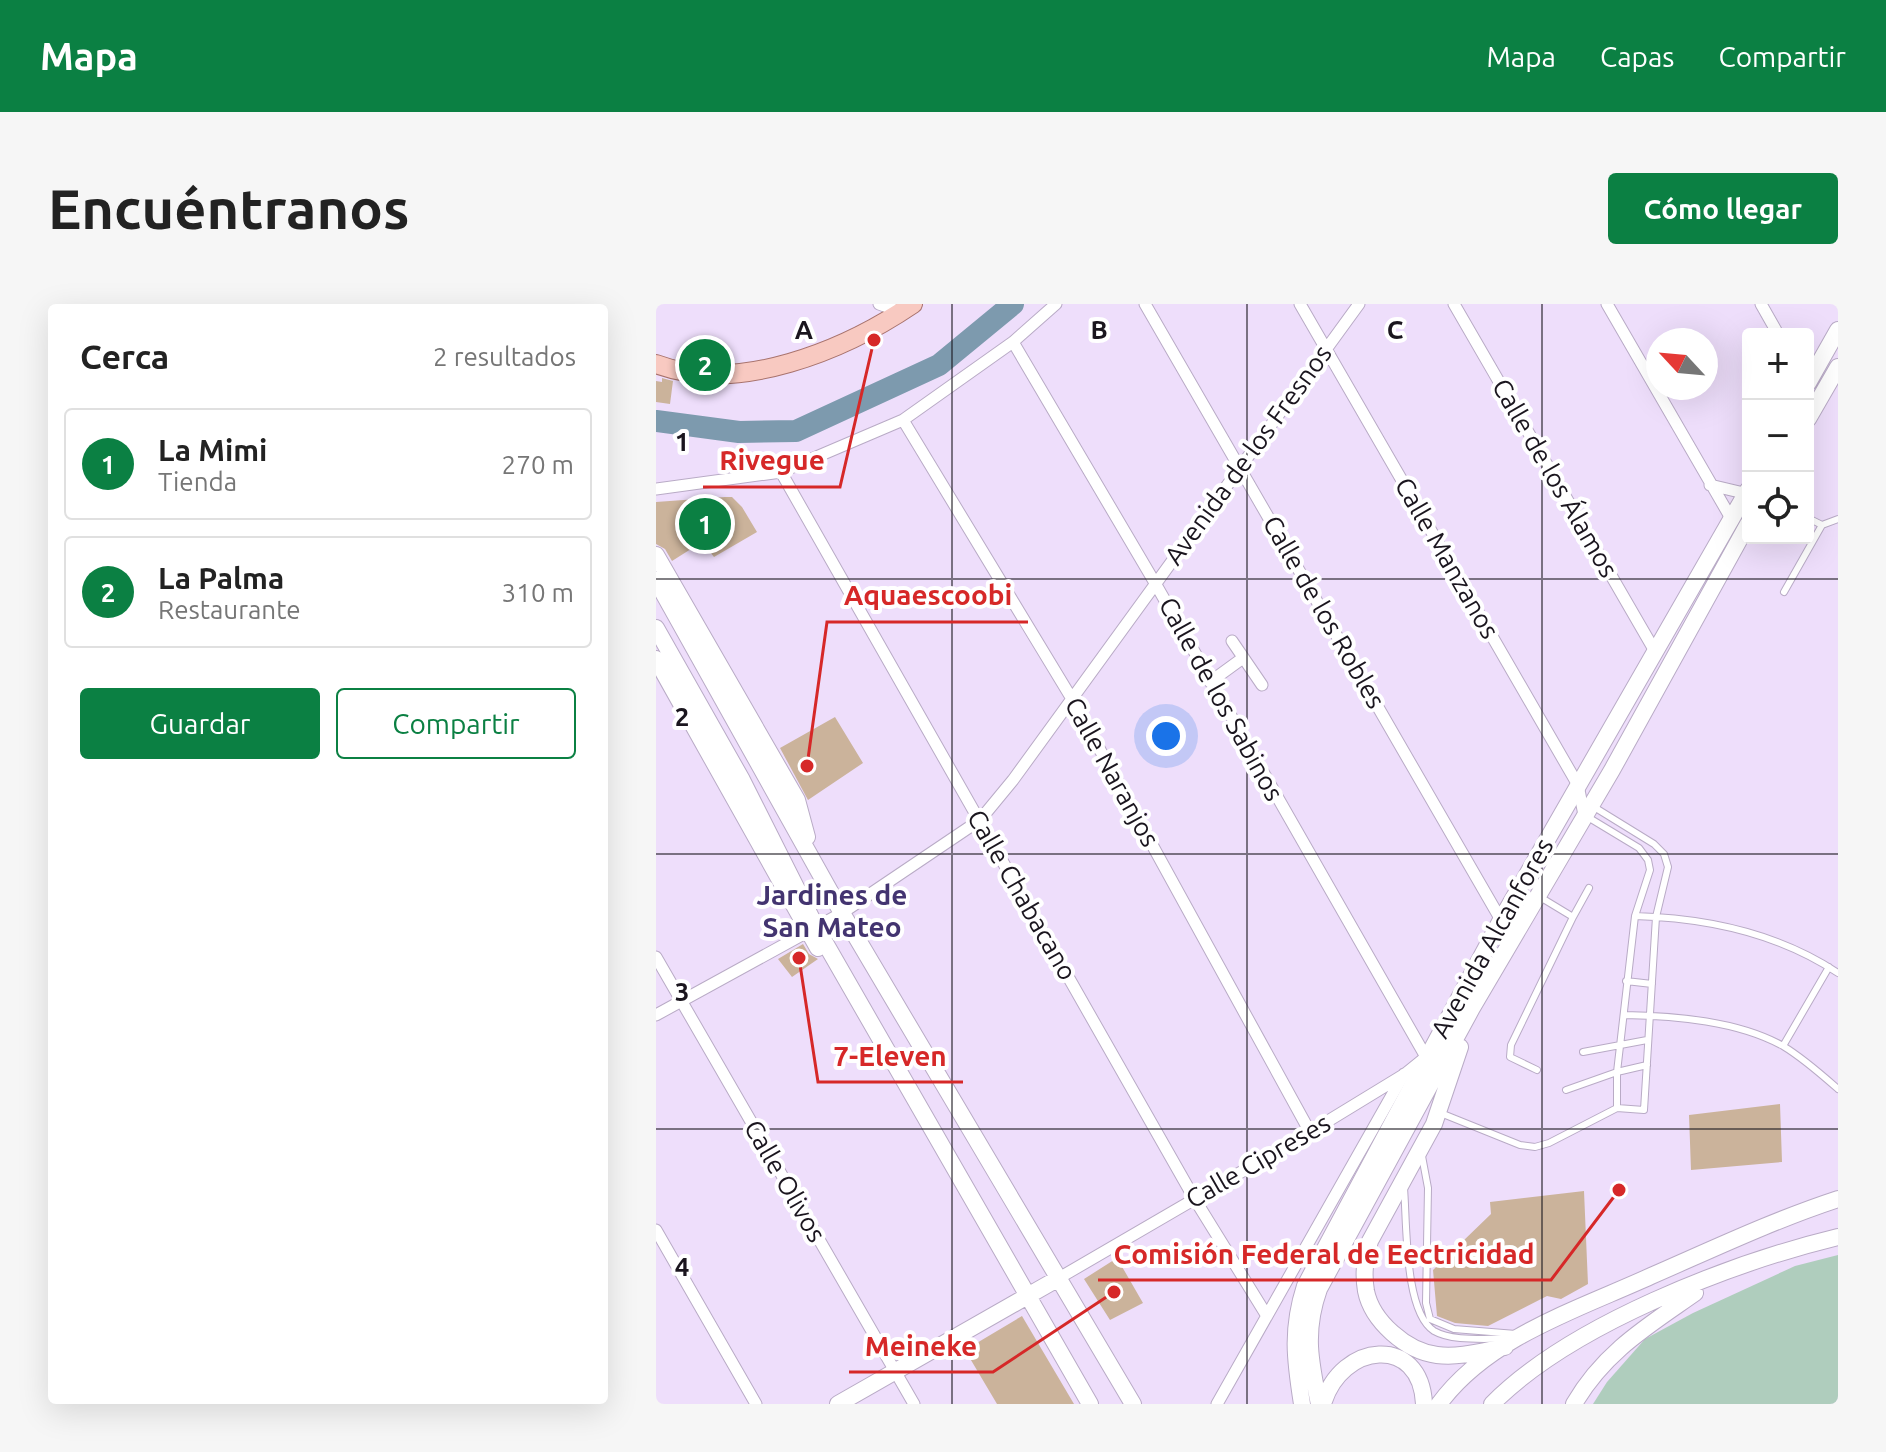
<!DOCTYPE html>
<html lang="es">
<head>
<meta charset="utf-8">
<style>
  :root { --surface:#fff; --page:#f6f6f6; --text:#222; --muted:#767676; --line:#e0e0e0; --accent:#0b8043 }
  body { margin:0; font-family:Ubuntu,sans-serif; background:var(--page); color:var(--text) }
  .controls { position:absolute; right:24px; top:24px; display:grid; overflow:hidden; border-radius:8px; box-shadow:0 8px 32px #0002 }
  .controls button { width:72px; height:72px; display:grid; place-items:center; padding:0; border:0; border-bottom:2px solid var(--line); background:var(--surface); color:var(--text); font:40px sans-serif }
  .compass { position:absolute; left:990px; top:24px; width:72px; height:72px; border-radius:50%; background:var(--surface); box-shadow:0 8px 32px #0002; rotate:296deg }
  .you { position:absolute; left:510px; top:432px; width:28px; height:28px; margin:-20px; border:6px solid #fff; border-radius:50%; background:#1a73e8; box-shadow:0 0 0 12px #1a73e833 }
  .badge { display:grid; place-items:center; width:52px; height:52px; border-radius:50%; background:var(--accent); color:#fff; font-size:26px; font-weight:700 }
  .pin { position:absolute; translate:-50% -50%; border:4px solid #fff; box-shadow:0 2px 8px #0006 }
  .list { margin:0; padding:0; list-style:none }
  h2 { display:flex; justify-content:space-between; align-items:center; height:104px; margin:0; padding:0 32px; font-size:34px }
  h2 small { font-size:26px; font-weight:400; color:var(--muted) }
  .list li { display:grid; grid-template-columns:52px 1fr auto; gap:24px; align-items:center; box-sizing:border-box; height:112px; margin:0 16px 16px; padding:0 16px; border:2px solid var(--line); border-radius:8px }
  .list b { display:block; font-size:30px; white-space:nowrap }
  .list p { margin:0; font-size:26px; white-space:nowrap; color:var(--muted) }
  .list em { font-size:26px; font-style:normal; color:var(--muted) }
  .actions { display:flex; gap:16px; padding:24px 32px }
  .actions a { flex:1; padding:18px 0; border:2px solid var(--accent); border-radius:8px; text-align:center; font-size:28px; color:var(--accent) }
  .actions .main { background:var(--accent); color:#fff }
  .icon { flex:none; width:44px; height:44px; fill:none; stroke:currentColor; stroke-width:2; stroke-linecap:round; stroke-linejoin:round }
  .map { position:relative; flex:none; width:1182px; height:1100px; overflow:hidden; border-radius:8px }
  header { display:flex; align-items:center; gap:48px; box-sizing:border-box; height:112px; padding:0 40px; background:var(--accent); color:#fff }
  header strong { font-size:38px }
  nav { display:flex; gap:44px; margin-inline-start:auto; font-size:28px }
  .intro { display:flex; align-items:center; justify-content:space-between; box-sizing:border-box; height:192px; padding:0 48px }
  h1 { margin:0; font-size:56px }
  .button { padding:20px 36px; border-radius:8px; background:var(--accent); color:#fff; font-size:28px; font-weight:700 }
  main { display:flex; gap:48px; padding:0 48px }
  aside { flex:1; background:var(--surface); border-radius:8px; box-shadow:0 8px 32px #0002 }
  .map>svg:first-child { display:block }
  .green { fill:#afcdbd }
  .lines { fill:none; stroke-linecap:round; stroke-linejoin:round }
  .river { stroke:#7d9aae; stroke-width:22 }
  .building { fill:#cbb39b }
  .lane-casing { stroke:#b9abc6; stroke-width:8 }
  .street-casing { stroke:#b9abc6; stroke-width:13 }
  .secondary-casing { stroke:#b9abc6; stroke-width:18 }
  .primary-casing { stroke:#a8736d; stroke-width:20 }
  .lane { stroke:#fff; stroke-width:6 }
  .street { stroke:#fff; stroke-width:11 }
  .secondary { stroke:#fff; stroke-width:16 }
  .primary { stroke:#f8c9c1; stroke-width:18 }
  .grid { fill:none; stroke:#1a151e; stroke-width:2; stroke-opacity:0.55 }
  .labels { text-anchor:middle; stroke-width:8; stroke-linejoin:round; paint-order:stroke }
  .street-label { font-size:26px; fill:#1a151e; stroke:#fff }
  .neighbourhood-label { font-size:28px; font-weight:bold; fill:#433470; stroke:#fff }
  .grid-label { font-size:26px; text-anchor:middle; font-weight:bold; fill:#1a151e; stroke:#fff; stroke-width:8; stroke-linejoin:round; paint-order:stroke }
  .leader { fill:none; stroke:#d62828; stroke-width:3 }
  .callout-dot { fill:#d62828; stroke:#fff; stroke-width:3 }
  .callout-label { font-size:28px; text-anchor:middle; font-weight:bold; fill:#d62828; stroke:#fff; stroke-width:8; stroke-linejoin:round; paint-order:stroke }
</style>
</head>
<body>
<header>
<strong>Mapa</strong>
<nav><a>Mapa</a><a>Capas</a><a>Compartir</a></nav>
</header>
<div class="intro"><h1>Encuéntranos</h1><a class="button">Cómo llegar</a></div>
<main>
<aside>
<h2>Cerca<small>2 resultados</small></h2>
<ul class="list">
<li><span class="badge">1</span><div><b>La Mimi</b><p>Tienda</p></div><em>270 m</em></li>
<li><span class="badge">2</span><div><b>La Palma</b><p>Restaurante</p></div><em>310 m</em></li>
</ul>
<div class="actions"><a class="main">Guardar</a><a>Compartir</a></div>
</aside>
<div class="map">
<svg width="1182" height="1100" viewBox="0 0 1182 1100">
  <rect width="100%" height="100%" fill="#eedefb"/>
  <path class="green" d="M1182,951v149h-245l14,-22 38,-43 48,-26 102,-47z"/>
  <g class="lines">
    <path class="river" d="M0,117l83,11 57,-1 143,-66 74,-61"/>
  </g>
  <path class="building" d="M6,74l11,3 -3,23 -14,-2v-21l6,1z
    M69,193h7l10,10 15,25 -43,25 -12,-15 -30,19 -7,-12 -9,-5v-42z
    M179,413l28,46 -55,37 -28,-52z
    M147,640l6,10 9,5 -26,18 -14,-18z
    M1124,800l2,58 -91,8 -2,-55z
    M928,887l4,93 -27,15 -14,-3 -59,30 -33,-3 -18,-7 -4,-46 58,-56 -1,-12z
    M461,954l26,45 -33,17 -26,-41z
    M366,1012l52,88h-77l-32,-54z"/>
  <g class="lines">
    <defs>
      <path id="lane" d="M1152,214l14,7
        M1128,288l38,-67 16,-6
        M930,512l53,32 9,12 2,10 -15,46 -18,156v36
        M979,612c71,2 143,17 203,57
        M917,613l16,-29
        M970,677l26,3
        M969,711c51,1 113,6 158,31 20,12 38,28 55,43
        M1127,742l46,-79
        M927,748l64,-12
        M881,766l-27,-13 1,-12 62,-128 -33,-20
        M910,786l51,-18 30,-7
        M782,808l82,33 15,2 14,-4 68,-35 27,2 12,-193 12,-50 -4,-13 -10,-10 -60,-37
        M766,852l6,32 -2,115 4,16 24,10 62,5
        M748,884c3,34 0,124 30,143 19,11 53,7 74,8"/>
      <path id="street" d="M223,0l22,8
        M489,0l356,616
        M644,0l278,481 6,30
        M798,0l202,349
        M951,0l125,216
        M1105,0l17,30
        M357,38l142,241 271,474 -21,17 -95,58 -251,146
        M247,116l169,279 238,433
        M125,168l413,726 73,118
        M1054,181l38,9
        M0,185l125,-17 122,-52 110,-78 43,-38
        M576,337l30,44
        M554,378l33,-24
        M0,653l258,447
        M0,711l186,-102 138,-93 33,-40 346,-476
        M0,926l100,174
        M561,1100l187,-330"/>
      <path id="secondary" d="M1152,79l30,-53
        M1152,115l30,-52
        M0,251l141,245 10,37
        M0,276l186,333 291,491
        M0,324l86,152 74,147 274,477
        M0,355l162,289
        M804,743l-26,77 -64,117c-5,16 -7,33 -4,50 6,30 40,60 71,64 22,3 46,-4 68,-8
        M182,1100l221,-126
        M646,1100c-7,-44 -11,-75 3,-118l196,-366 247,-430
        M663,1100c-9,-43 -15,-73 0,-115l153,-281 140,-238 136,-246
        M667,1100c18,-62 98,-70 101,0
        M783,1100c49,-67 140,-95 212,-128 62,-27 123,-56 187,-77
        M836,1100c78,-79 239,-141 346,-167
        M918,1100c30,-52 74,-78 121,-111"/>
      <path id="primary" d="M0,60c82,31 189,-14 257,-60"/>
    </defs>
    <use href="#lane" class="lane-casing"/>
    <use href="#street" class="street-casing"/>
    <use href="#secondary" class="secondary-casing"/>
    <use href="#primary" class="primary-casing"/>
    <use href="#lane" class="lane"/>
    <use href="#street" class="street"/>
    <use href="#secondary" class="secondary"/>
    <use href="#primary" class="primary"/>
  </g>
  <path class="grid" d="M296,0v1100M591,0v1100M886,0v1100M0,275h1182M0,550h1182M0,825h1182"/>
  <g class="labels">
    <g class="street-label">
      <text transform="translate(592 151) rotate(-54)" y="9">Avenida de los Fresnos</text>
      <text transform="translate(899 174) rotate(60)" y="9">Calle de los Álamos</text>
      <text transform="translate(791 254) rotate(60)" y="9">Calle Manzanos</text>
      <text transform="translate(668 308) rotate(60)" y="9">Calle de los Robles</text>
      <text transform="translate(565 395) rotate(61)" y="9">Calle de los Sabinos</text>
      <text transform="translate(456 468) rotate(61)" y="9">Calle Naranjos</text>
      <text transform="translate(366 591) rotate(60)" y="9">Calle Chabacano</text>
      <text transform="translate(836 634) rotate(-61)" y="9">Avenida Alcanfores</text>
      <text transform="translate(602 857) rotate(-30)" y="9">Calle Cipreses</text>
      <text transform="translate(129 877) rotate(60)" y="9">Calle Olivos</text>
    </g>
    <g class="neighbourhood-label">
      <text x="176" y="601">Jardines de<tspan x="176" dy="32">San Mateo</tspan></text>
    </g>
  </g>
  <g class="grid-label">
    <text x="148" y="35">A</text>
    <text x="443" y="35">B</text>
    <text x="739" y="35">C</text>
    <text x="26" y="147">1</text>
    <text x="26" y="422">2</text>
    <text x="26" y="697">3</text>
    <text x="26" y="972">4</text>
  </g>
  <path class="leader" d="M218 36L184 183H47M151 462L171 318H372M143 654L162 778H307M963 886L895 976H442M458 988L337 1068H193"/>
  <g class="callout-dot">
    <circle cx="218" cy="36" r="8"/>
    <circle cx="151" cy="462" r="8"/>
    <circle cx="143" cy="654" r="8"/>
    <circle cx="963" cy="886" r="8"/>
    <circle cx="458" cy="988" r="8"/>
  </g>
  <g class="callout-label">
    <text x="116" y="166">Rivegue</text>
    <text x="272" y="301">Aquaescoobi</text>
    <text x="234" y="762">7-Eleven</text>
    <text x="668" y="960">Comisión Federal de Eectricidad</text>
    <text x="265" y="1052">Meineke</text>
  </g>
</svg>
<div class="controls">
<button>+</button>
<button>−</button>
<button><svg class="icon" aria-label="locate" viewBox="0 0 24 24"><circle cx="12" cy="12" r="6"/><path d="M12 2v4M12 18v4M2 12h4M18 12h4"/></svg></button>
</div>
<svg class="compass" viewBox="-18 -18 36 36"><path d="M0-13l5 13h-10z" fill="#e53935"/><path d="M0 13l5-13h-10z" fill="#767676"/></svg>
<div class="you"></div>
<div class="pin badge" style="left:49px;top:220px">1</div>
<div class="pin badge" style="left:49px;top:61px">2</div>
</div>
</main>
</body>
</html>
